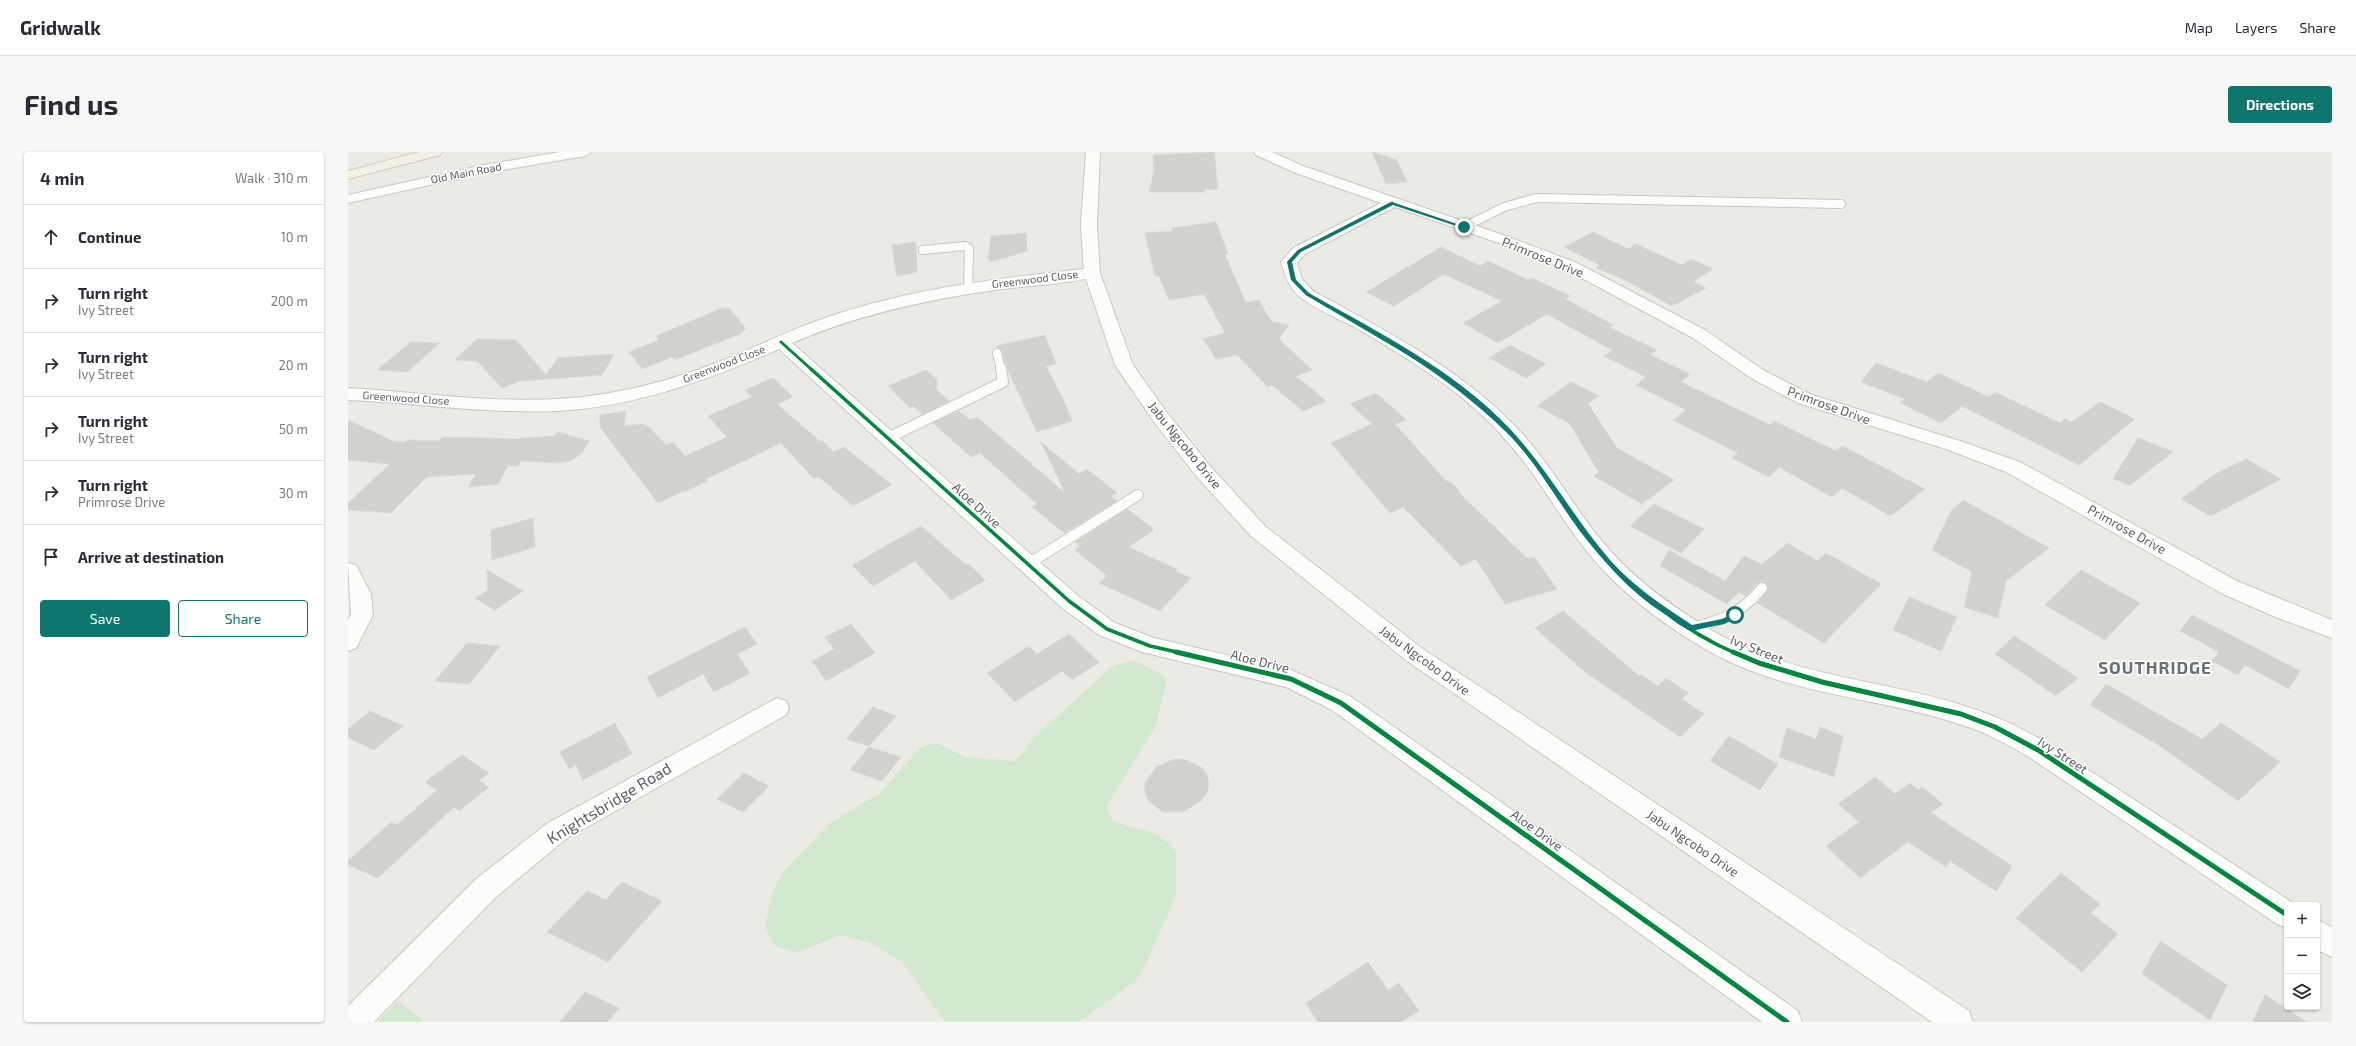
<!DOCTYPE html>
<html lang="en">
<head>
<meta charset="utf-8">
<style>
  :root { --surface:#fff; --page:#f7f7f7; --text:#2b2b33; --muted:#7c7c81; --line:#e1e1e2; --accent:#0f766e }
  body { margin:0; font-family:"Exo 2",sans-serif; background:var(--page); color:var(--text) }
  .controls { position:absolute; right:12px; bottom:12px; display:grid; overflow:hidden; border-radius:4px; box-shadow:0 1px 3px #0004 }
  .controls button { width:36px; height:36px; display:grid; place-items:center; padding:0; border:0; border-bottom:1px solid var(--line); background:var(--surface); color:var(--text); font:20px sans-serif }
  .stop { position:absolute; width:12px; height:12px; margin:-9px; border:3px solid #0f766e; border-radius:50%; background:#fff }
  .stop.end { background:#0f766e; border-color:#fff; box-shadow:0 1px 4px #0008 }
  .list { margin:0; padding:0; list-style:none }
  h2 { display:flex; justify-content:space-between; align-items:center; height:52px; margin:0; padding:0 16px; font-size:17px }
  h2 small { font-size:13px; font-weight:400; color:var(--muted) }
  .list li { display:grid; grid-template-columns:26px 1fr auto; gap:12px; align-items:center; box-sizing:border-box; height:64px; padding:0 16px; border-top:1px solid var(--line) }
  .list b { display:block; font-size:15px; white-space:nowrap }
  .list p { margin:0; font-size:13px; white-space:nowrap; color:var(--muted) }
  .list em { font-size:13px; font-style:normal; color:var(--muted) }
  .actions { display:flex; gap:8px; padding:12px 16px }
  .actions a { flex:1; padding:9px 0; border:1px solid var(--accent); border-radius:4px; text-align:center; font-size:14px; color:var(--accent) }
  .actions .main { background:var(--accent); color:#fff }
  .icon { flex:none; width:22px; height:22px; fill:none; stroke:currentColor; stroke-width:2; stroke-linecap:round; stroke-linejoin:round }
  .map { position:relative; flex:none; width:1984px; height:870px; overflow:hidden; border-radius:4px }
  header { display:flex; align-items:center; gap:24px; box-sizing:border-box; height:56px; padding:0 20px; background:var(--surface); border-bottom:1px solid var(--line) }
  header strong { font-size:19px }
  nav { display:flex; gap:22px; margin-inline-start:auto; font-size:14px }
  .intro { display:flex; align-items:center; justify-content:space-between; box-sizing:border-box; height:96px; padding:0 24px }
  h1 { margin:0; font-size:28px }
  .button { padding:10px 18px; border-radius:4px; background:var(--accent); color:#fff; font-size:14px; font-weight:700 }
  main { display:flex; gap:24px; padding:0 24px }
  aside { flex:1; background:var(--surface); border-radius:4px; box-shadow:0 1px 3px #0004 }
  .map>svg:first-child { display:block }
  .green { fill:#d2e8d0 }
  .building { fill:#d2d1ce; stroke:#dad9d4 }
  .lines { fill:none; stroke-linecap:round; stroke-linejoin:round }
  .service-far1-casing { stroke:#c7c7c6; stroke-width:10 }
  .service-casing { stroke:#c7c7c6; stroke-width:12 }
  .minor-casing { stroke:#c7c7c6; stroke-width:2 }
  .tertiary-casing { stroke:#c7c7c6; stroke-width:2 }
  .secondary-casing { stroke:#c7c8c7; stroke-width:2 }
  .primary-casing { stroke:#d4cbb2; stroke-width:2 }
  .service-far1 { stroke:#fcfcfb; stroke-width:8 }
  .service { stroke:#fcfcfb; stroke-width:10 }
  .minor { fill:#fcfcfb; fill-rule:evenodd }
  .tertiary { fill:#fcfcfb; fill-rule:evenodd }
  .secondary { fill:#fcfcfb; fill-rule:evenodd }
  .primary { fill:#f2f1e7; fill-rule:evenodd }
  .cycleway-far2-casing { stroke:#fff; stroke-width:5 }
  .cycleway-far1-casing { stroke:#fff; stroke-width:6 }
  .cycleway-casing { stroke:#fff; stroke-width:8 }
  .cycleway-far2 { stroke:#00873e; stroke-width:3 }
  .cycleway-far1 { stroke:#00873e; stroke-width:3.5 }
  .cycleway { stroke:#00873e; stroke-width:5 }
  .route { fill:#0f766e }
  .labels { text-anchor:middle; stroke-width:3; stroke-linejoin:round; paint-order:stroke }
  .far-street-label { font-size:11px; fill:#5a5e64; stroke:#fff }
  .street-label { font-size:13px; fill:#5a5e64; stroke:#fff }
  .near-street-label { font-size:16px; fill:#5a5e64; stroke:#fff }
  .district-label { font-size:17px; font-weight:bold; letter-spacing:1px; fill:#6b7076; stroke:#fff }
</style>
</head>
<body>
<header>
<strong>Gridwalk</strong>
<nav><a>Map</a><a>Layers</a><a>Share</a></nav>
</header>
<div class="intro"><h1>Find us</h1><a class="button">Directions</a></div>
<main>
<aside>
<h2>4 min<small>Walk · 310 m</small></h2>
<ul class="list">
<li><svg class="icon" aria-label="ahead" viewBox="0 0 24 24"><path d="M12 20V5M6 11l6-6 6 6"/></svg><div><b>Continue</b></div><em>10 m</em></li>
<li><svg class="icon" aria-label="right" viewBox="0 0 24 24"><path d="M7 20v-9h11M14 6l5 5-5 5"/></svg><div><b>Turn right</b><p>Ivy Street</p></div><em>200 m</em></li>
<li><svg class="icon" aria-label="right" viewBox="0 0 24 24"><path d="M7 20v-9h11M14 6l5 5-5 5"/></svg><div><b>Turn right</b><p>Ivy Street</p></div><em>20 m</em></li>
<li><svg class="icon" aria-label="right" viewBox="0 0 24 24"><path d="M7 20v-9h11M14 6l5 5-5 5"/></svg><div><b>Turn right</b><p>Ivy Street</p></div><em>50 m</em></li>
<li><svg class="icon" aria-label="right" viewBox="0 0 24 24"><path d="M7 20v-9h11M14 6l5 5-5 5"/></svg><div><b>Turn right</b><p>Primrose Drive</p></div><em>30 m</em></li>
<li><svg class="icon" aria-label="arrive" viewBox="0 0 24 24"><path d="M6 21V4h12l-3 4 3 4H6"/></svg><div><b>Arrive at destination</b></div></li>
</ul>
<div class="actions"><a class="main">Save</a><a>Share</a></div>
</aside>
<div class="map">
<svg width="1984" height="870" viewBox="0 0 1984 870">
  <rect width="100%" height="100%" fill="#ebeae5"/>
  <path class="green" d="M784,509l9,2 23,13 2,7 -10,43 -50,81 8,15 40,11 17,12 5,9v41l-34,78 -8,9 -55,40h-134l-43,-60 -30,-19 -33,-8 -42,18 -22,-7 -10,-18 7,-35 12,-22 46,-48 50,-30 39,-44 10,-5h10l25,13 51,4 20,-25 78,-70z
    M50,849l27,21h-47z"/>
  <path class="building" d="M866,0l4,37 -14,1 1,2h-56l5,-21 -1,-16z
    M1024,0l25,8 10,22 -21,2z
    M868,70l12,32 -3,1 21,48 13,-3 12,21 18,4 -10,14 33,31 -16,6 30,25 -23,10 -31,-26 -4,2 -31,-32 -21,4 -13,-20 22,-6 -21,-39 -35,6 -10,-24h-4l-10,-43 28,-2 -1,-3z
    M1245,80l35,17 8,-5 46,21 9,-6 22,10 -20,13 13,6 -34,18 -47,-26 -29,-12 4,-3 -36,-18z
    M678,81l1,18 -37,11v-3h-2l3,-23z
    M568,90l1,30 -20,4 -5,-31z
    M1093,95l39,19 8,-5 40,19 4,-2 38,18 -5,3 48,26 -4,2 48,23 -7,5 40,19 -9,8 89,43 4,-4 62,30 6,-5 83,43 -34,27 -49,-28 -10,9 -53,-30 -10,10 -37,-19 6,-5 -65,-33 13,-10 -50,-25 10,-8 -42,-21 8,-6 -65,-36 -49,29 -35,-20 39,-22 -58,-27 -50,32 -28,-14z
    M374,156h7l17,21 -5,3 1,1 -67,27 -3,-3 -30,12 -13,-17 30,-12 -3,-4z
    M697,183l11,29 -10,2 18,35 8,20 -35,11 -29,-61 -6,-20 -6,-5z
    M129,187l39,1 30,35 12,-17 56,-4 -12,21 -82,6 -18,7 -25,-27 -22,-1z
    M63,190l29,1 -33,29 -30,-2z
    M1162,193l36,19 -20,14 -37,-20z
    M1528,211l51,19 11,-9 51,24 6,-5 65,31 5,-4 7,3 28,-20 35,17 -56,46 -117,-59 -21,17 -41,-20 5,-4 -44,-17z
    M578,218l11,10v10l12,11 -26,13 -10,-8 -3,2 -22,-22z
    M425,226l20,19 -16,7 44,38 2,-1 10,11 11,-5 48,38 -39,21 -34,-29 -5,2 -33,-36 -75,36 1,2 -23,11 -1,-1 -25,12 -58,-76v-12l26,-4 -2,15 18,-2 7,3 17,18 7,-3 12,14 42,-19 -19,-21 44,-19 -7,-7z
    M1223,230l28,14 -11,8 29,44 57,32 -32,24 -48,-28 5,-4 -30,-49 -32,-17z
    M1028,241l30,27 -11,4 51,57h4l10,10 -2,1 70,67 6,-2 23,32 -52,15 -29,-45 -15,7 -58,-59 -13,6 -59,-70 41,-19 -22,-20z
    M611,259l11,9 7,-3 88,76 -24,-51 38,32 8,-5 30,24 -6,3 6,5 -53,32 -32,-26 5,-3 -57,-51 -9,4 -38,-34z
    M0,268l45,21 12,1 3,-2 30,1 5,-4 72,2 38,-3 5,-4 31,9 -7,12 -10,7 -11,3 -40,-2 -3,5h-10l-10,18 -30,3 8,-13 -49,3 -36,36 -43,-3v-7l42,-39 -42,-4z
    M1790,286l35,14 -43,33 -17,-6z
    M1898,307l35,20 -70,37 -30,-17 34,-25z
    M1615,348l86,48 -43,33 -8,37 -34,-11 8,-35 -40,-22 19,-39z
    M1306,352l50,25 -23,24 -51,-27z
    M780,357l26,21 -26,17 49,22 -2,2 16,7 -31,33 -61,-28 8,-7 -32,-26 5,-4 -5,-4z
    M185,366l2,29 -43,13 -1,-30z
    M573,374l45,39 3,-1 16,16 -34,20 -36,-39 -42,25 -21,-21z
    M1440,391l29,18 9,-8 55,31 -57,59 -67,-40 11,-13v-4l-4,-4 -7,1 -11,13 -7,-4 -12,12 -67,-38 9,-16 56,31 19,-25 18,8z
    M139,418l36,21 -28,19 -20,-12 13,-8z
    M1733,418l59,33 -35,37 -60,-35z
    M1561,445l48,20 -16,34 -48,-21z
    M1215,459l76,65 2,-1 17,11 8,-8 22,15 -6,6 22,15 -24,23 -95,-65 -50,-44z
    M1844,463l108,56 -11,18 -44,-24 -7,10 -26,-14 7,-9 -39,-21z
    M503,472l24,29 -49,28 -14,-20 22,-12 -9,-12z
    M397,475l12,17 -20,10 13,19 -36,19 -11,-18 -45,24 -11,-21z
    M721,482l30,28 -27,18 -10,-9 -47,31 -28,-29 42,-27 8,8z
    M1666,484l64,42 -22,18 -61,-42z
    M119,491l33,3 -31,38 -34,-3z
    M1758,532l96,55 19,-16 59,39 -42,39 -78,-55 -70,-41z
    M525,555l23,9 -27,30 -23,-7z
    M22,559l33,15 -29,24 -26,-12v-9z
    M267,571l17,31 -49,26 -7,-15 -7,4 -9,-17z
    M1472,575l23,9 -9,41 -55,-20 8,-29 29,11z
    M1381,584l49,28 -18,26 -50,-29z
    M521,595l32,10 -19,24 -32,-11z
    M114,603l27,18 -10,8 10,6 -30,24 -5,-4 -76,71 -30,-13v-4l43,-39 6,3 40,-35 -12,-8z
    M827,607l11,1 16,8 5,7 2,9 -2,9 -6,8 -18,11h-21l-14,-12 -3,-8v-9l11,-16z
    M396,621l25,13 -26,26 -26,-13z
    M1527,625l20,17 15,-11 8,7 4,-3 21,17 -12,9 81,53 -16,25 -46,-30 -4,6 -38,-25 -48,36 -34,-32 33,-24 -21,-18z
    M1713,721l39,31 -9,9 27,21 -36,38 -66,-54z
    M274,730l40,19 -54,61 -61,-30 40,-41 19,9z
    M1812,789l67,44 -17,35 -68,-46z
    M1020,810l20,28 11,-7 20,28 -18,11h-83l-12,-19z
    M237,840l34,16 -11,14h-48z
    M1917,843l42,27h-55z"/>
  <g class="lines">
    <defs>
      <path id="service-far1" d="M1116,75l40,-20 32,-9 305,6
        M575,98l42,-4 4,2 -1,40
        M649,201l4,17"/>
      <path id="service" d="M540,286l115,-56 -2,-13
        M680,412l110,-69
        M1343,476c30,-7 51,-15 71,-40"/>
      <path id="minor" d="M906,0h18l31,14 206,71 68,26 128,67 58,40 49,25 148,46 60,21 217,119 95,39v18l-57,-21 -54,-24 -215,-121 -60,-23 -148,-46 -47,-25 -58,-40 -128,-69 -66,-26 -104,-36 -90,47 -8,9 5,16 11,12c71,39 145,76 202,135 34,35 56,77 86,114 30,37 70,66 110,90 77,46 167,49 251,75 30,9 58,22 85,38l249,162h-9v23l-10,-4 -248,-167c-21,-12 -43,-25 -67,-32 -79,-27 -166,-29 -242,-68 -49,-26 -96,-61 -131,-103 -23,-28 -40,-59 -62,-88 -20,-27 -44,-52 -71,-73 -32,-25 -67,-46 -102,-66 -17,-9 -37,-17 -53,-29 -12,-10 -16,-22 -20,-36l12,-14 88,-45 -88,-31 -37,-17z
        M744,116l6,2 2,3 -2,3c-33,9 -69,9 -103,14 -70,10 -138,25 -203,53l285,252 38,28 39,15 137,32 59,26 448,315 4,11h-40l-430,-312 -46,-23 -144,-35 -43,-17 -38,-28 -282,-258c-70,31 -145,58 -222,62 -70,3 -139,-8 -209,-11v-12c85,5 171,20 256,6 43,-7 85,-20 125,-36 32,-13 63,-29 96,-40 85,-30 177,-40 267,-50z
        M0,411l8,2 15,29 2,21 -17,33 -8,3v-31l3,-5z
        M429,546l9,3 3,7 -3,7 -220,124 -70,58 -122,125h-26v-16l128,-127 72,-56z
        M1969,768l15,7v30l-15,-7z"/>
      <path id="tertiary" d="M212,0h32l-7,4 -101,17 -136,30v-8l136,-30z"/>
      <path id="secondary" d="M738,0h14l-3,73 3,48 33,92 35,49 43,53 54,59 158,123 546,362 4,11h-41l-525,-361 -156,-125 -54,-59 -43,-55 -39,-57 -31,-92 -3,-48z"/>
      <path id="primary" d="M71,0h23l-2,3 -92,24v-8z"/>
    </defs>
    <use href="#service-far1" class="service-far1-casing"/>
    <use href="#service" class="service-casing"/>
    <use href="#minor" class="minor-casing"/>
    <use href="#tertiary" class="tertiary-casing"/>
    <use href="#secondary" class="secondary-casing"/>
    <use href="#primary" class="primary-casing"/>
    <use href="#service-far1" class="service-far1"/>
    <use href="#service" class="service"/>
    <use href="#minor" class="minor"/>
    <use href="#tertiary" class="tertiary"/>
    <use href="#secondary" class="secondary"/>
    <use href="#primary" class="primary"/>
    <defs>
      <path id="cycleway-far2" d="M1044,51l-93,48 -10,11 5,18 13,14 129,76
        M433,190l31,28"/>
      <path id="cycleway-far1" d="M463,217l258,232 38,28 43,17 31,7
        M1086,217c39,25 74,57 102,95 20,27 38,57 60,84 35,41 89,84 139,105"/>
      <path id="cycleway" d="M828,500l115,27 50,24 446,319
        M1385,500l26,11 63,19 139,32 34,13 43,23 249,165"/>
    </defs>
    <use href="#cycleway-far2" class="cycleway-far2-casing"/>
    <use href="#cycleway-far1" class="cycleway-far1-casing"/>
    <use href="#cycleway" class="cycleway-casing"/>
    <use href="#cycleway-far2" class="cycleway-far2"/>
    <use href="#cycleway-far1" class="cycleway-far1"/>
    <use href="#cycleway" class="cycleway"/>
  </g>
  <path class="route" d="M1044,50l74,25 -4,1 -69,-23 -92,47 -9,10 4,18 13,13c70,40 146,77 202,137 37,40 63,88 99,130 23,26 53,46 82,65l30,-6 13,-6h3v4l-14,7 -33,7c-10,-4 -19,-12 -28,-18 -33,-21 -60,-52 -84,-83 -24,-33 -44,-70 -74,-99 -59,-58 -128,-95 -199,-136l-15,-15 -4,-18 11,-12z"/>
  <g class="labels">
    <g class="far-street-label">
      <text transform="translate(118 21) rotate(-11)" y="4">Old Main Road</text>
      <text transform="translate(687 127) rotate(-7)" y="4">Greenwood Close</text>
      <text transform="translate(376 212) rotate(-21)" y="4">Greenwood Close</text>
      <text transform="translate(58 246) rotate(4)" y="4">Greenwood Close</text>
    </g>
    <g class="street-label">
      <text transform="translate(1195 105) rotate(22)" y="5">Primrose Drive</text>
      <text transform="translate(1481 253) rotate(20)" y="5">Primrose Drive</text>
      <text transform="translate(837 293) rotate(51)" y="5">Jabu Ngcobo Drive</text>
      <text transform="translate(629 353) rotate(42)" y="5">Aloe Drive</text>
      <text transform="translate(1779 377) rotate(29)" y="5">Primrose Drive</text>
      <text transform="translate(1409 497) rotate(22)" y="5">Ivy Street</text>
      <text transform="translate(1077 508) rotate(36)" y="5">Jabu Ngcobo Drive</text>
      <text transform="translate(912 509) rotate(14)" y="5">Aloe Drive</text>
      <text transform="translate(1715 603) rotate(33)" y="5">Ivy Street</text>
      <text transform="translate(1189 678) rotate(36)" y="5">Aloe Drive</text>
      <text transform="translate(1345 691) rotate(34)" y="5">Jabu Ngcobo Drive</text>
    </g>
    <g class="near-street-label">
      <text transform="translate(261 651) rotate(-31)" y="6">Knightsbridge Road</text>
    </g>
    <g class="district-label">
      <text x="1807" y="522">SOUTHRIDGE</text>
    </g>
  </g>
</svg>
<div class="controls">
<button>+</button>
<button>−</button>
<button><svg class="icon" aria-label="layers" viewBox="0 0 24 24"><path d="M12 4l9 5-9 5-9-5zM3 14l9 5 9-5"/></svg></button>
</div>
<div class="stop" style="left:1387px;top:463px"></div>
<div class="stop end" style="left:1116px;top:75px"></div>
</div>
</main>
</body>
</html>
